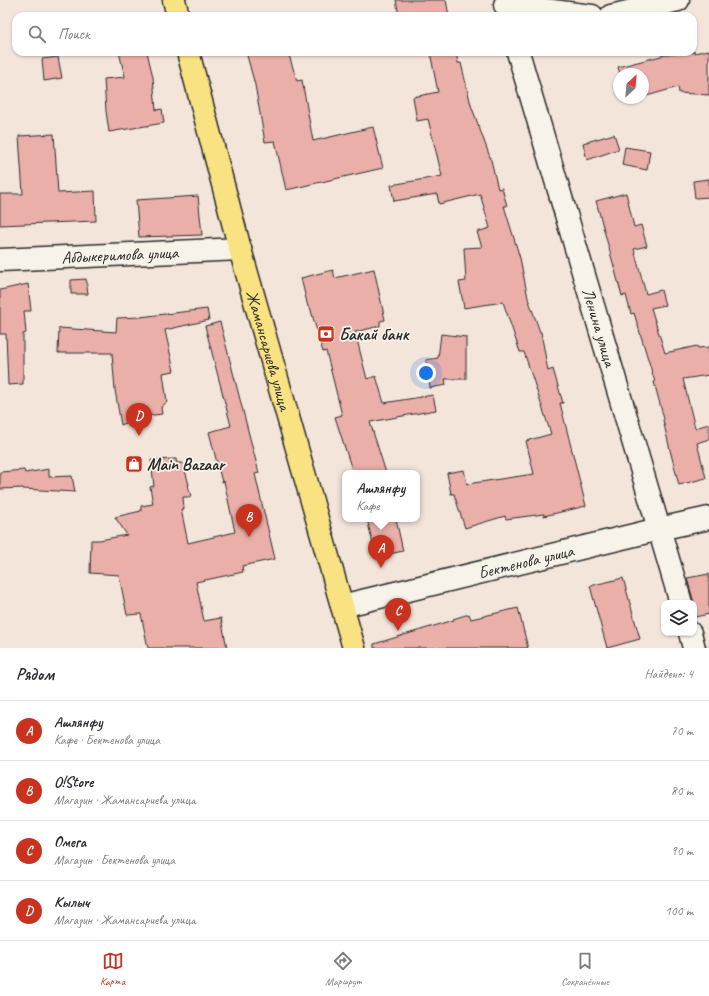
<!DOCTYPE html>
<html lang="ru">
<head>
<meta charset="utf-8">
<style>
  :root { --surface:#fff; --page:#f2f2f3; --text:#2b2b33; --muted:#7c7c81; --line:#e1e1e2; --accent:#c8321e }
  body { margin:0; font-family:Caveat,sans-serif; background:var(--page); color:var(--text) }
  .controls { position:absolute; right:12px; bottom:12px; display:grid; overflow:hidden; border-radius:8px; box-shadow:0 1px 3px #0004 }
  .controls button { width:36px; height:36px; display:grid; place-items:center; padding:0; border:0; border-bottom:1px solid var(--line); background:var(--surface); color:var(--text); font:20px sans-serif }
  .compass { position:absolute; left:613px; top:68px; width:36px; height:36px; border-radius:50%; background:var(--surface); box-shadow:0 1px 3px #0004; rotate:26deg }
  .you { position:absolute; left:426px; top:373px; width:14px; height:14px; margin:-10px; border:3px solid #fff; border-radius:50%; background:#1a73e8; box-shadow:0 0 0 6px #1a73e833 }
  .badge { display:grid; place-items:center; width:26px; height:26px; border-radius:50%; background:var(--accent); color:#fff; font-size:13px; font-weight:700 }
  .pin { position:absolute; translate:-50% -33px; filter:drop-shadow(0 1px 2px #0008) }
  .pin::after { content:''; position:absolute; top:21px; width:14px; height:12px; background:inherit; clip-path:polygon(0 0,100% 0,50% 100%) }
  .popup { position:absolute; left:342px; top:470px; width:78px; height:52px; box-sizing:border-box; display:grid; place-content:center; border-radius:8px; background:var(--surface); filter:drop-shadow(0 1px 3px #0005); font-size:13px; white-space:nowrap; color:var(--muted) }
  .popup b { font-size:15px; color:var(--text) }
  .popup::after { content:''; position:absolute; left:50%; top:100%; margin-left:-8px; border:8px solid transparent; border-top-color:var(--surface) }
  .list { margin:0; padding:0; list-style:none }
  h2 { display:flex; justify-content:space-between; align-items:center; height:52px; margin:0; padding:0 16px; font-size:17px }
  h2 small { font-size:13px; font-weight:400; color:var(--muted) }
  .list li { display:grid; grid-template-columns:26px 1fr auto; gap:12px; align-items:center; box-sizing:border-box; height:60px; padding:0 16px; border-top:1px solid var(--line) }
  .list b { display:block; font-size:15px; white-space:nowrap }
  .list p { margin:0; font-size:13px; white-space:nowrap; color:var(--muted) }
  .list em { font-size:13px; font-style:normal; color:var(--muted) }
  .icon { flex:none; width:22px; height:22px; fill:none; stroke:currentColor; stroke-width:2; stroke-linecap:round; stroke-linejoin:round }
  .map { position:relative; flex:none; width:709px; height:648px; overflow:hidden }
  .search { position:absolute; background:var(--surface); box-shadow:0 1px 3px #0004; left:12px; right:12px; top:12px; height:44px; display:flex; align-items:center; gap:10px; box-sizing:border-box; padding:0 14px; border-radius:12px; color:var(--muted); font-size:15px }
  .sheet { height:292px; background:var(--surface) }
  nav { display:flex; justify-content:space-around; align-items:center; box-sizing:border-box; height:56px; border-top:1px solid var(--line); background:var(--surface); font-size:11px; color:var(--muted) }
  nav a { display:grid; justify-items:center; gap:2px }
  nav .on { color:var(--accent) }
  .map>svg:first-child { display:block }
  .building { fill:#eaafa9; stroke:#2b2b2b }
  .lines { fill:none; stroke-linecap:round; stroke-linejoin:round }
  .minor-casing { stroke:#2b2b2b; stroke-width:25 }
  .major-casing { stroke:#2b2b2b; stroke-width:25 }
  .minor { stroke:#f7f3e8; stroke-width:22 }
  .major { stroke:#f8e281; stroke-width:22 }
  .labels { text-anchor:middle; stroke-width:3.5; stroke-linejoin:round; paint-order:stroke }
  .street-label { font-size:17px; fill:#2b2b2b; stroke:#f7f3e8 }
  .poi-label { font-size:17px; font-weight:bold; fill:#2b2b2b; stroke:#f7f3e8; text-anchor:start }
</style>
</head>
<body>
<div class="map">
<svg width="709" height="648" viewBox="0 0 709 648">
  <rect width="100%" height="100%" fill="#f4e5db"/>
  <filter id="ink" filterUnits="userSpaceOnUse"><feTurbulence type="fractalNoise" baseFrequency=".025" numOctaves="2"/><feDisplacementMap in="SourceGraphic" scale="8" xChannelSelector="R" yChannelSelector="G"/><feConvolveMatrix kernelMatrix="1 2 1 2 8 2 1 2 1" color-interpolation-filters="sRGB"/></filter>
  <g filter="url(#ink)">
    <path class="building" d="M396,0h50l3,16h-50z
      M709,50v45l-30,-2 -1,-6 -35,10v-23h-23l-2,-7 47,-12 28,-3 1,-1v2z
      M119,52h28l6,25 3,33 6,-1 2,14 -55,9 -3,-21 -2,-32 21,-2z
      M246,52h42l9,29 5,-1 11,61 60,-14 10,41 -97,22 -11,-49 -10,1 -10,-57z
      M430,52h26l2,11h3l10,42 20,55 7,29 4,-1 5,18h-3l16,52 8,40 12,34h1l7,39 5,-2 10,34h-3l26,103 -42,10v-2l-38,5 -1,-3 -40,12 -11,-34h-3l-4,-21 17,-3 3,14 67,-10 -8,-33 25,-7 -27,-82h-4l-17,-50 -39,6 -5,-26 7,-1 -2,-33 18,-1 -5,-15 13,-4 -10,-34 -41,10 -2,-10 -43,7 -3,-16 51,-9 -14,-57 -11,2 -4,-24 25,-5z
      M58,57l4,21 -18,3 -2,-22z
      M54,134l4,59 37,-2 1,30 -96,4v-31h23l-4,-58z
      M614,134l5,15 -32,11 -4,-17z
      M625,147l25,4 -3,19 -25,-5z
      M709,179v18l-14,1 -2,-17z
      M626,193l8,34 7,-2 6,21 -13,3 12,45 15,-4 4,15 -14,3 14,45 32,-7 1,2 11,-1v28l-26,4 12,49 14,-4v15l-12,4 9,35 -27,7 -9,-35 -7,-30 1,-1 -10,-37h1l-21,-69 -3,1 -5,-19 -4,1 -26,-95z
      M198,196l4,39 -63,2 -3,-37z
      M374,269l11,51 -5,1v5l-25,6 12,47 9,-3 8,27 49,-8 3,15 -66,12 16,51h-33l-18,-56 7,-2 -16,-64 -3,1 -13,-45h-2l-7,-29 32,-8 2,8z
      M86,279l2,15h-17v-14z
      M28,284l3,27h-7l2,22 -3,1v50l-15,1 -2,-51h-6v-44z
      M207,309l2,11 -44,10 9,41 -11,2 4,29 -6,5 1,7 -23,3 -18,8 -6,-35 -3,-37h-54l1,-25 57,4 1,-14 23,-1z
      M220,322l39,151 -4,1 20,85 -33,7 1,6 -47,10 8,39 17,-3 6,30h-79l-7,-34 -14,1 -8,-40 -29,-2 1,-33h9l27,-5 -12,-18 26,-6v-5l12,-2 -3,-17 4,-1 -3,-26 25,-1 1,4h6l6,22h-1l3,12h-8l1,12h-3l7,34 47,-11 -11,-51 -2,1 -13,-50 22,-6 -26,-100z
      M441,334l25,3v42h-21l1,6 -16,3 -4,-28 12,-2z
      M49,469v8l23,-1 3,16 -52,-3v-1l-23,1v-17l24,-2 1,3z
      M367,519h29l7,32 -27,6z
      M709,574v40l-14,3 -1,-14 -7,-25z
      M623,578l17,61 -33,9 -17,-62z
      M518,608l10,40h-154v-4l80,-24 -1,-1 16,-5 2,5z"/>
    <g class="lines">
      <defs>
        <g id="minor">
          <path d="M505,5l87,11"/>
          <path d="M611,16l67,-16"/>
          <path id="s1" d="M518,52l163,551"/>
          <path id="s2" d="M0,260l240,-11"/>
          <path id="s3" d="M342,606l317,-77 50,-11"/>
          <path d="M690,633l4,15"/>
        </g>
        <g id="major">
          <path d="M174,0l4,16"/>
          <path id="s4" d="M188,52l52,197 114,399"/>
        </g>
      </defs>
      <use href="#minor" class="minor-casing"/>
      <use href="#major" class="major-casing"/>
      <use href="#minor" class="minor"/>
      <use href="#major" class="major"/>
    </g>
  </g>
  <defs>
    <symbol id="bank-square" viewBox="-11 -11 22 22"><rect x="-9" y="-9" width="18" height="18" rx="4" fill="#c8321e" stroke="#f7f3e8"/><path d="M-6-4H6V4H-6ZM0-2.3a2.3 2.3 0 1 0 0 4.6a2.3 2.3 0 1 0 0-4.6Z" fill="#fff"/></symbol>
    <symbol id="shop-square" viewBox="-11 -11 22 22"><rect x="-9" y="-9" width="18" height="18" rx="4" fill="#c8321e" stroke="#f7f3e8"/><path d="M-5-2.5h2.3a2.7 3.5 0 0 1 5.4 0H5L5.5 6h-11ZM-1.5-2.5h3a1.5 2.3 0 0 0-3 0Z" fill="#fff"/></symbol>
  </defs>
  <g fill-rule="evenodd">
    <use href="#bank-square" x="316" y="324" width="20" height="20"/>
    <use href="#shop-square" x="124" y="454" width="20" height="20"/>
  </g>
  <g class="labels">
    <g class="street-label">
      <text dy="6" stroke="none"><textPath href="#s2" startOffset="120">Абдыкеримова улица</textPath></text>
      <text dy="6" stroke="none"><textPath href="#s1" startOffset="287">Ленина улица</textPath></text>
      <text dy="6" stroke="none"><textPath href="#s4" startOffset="309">Жамансариева улица</textPath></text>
      <text dy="6" stroke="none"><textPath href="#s3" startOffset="189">Бектенова улица</textPath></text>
    </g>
    <g class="poi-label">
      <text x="339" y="340">Бакай банк</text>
      <text x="147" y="470">Main Bazaar</text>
    </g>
  </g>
</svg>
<div class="controls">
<button><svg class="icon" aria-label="layers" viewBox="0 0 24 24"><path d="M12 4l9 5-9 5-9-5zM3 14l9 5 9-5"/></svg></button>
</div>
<svg class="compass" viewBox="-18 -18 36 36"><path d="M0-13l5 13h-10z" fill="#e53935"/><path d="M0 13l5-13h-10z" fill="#7c7c81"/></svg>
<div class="you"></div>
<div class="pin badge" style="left:381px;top:568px">A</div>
<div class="popup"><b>Ашлянфу</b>Кафе</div>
<div class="pin badge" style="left:249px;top:537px">B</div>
<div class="pin badge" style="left:398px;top:631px">C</div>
<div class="pin badge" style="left:139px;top:436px">D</div>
<div class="search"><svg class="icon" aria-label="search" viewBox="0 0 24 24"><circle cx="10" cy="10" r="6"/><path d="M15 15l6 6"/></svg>Поиск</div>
</div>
<section class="sheet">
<h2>Рядом<small>Найдено: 4</small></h2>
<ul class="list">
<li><span class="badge">A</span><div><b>Ашлянфу</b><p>Кафе · Бектенова улица</p></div><em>70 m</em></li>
<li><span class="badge">B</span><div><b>O!Store</b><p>Магазин · Жамансариева улица</p></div><em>80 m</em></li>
<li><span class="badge">C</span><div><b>Омега</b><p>Магазин · Бектенова улица</p></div><em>90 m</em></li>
<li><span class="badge">D</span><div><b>Кылыч</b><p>Магазин · Жамансариева улица</p></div><em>100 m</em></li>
</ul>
</section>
<nav>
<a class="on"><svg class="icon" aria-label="map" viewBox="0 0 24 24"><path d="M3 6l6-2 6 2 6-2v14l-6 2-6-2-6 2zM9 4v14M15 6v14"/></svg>Карта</a>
<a><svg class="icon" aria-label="directions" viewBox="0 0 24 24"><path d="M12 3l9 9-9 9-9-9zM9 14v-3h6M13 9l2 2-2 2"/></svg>Маршрут</a>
<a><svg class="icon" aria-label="saved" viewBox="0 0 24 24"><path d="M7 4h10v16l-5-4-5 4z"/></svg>Сохранённые</a>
</nav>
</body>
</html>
